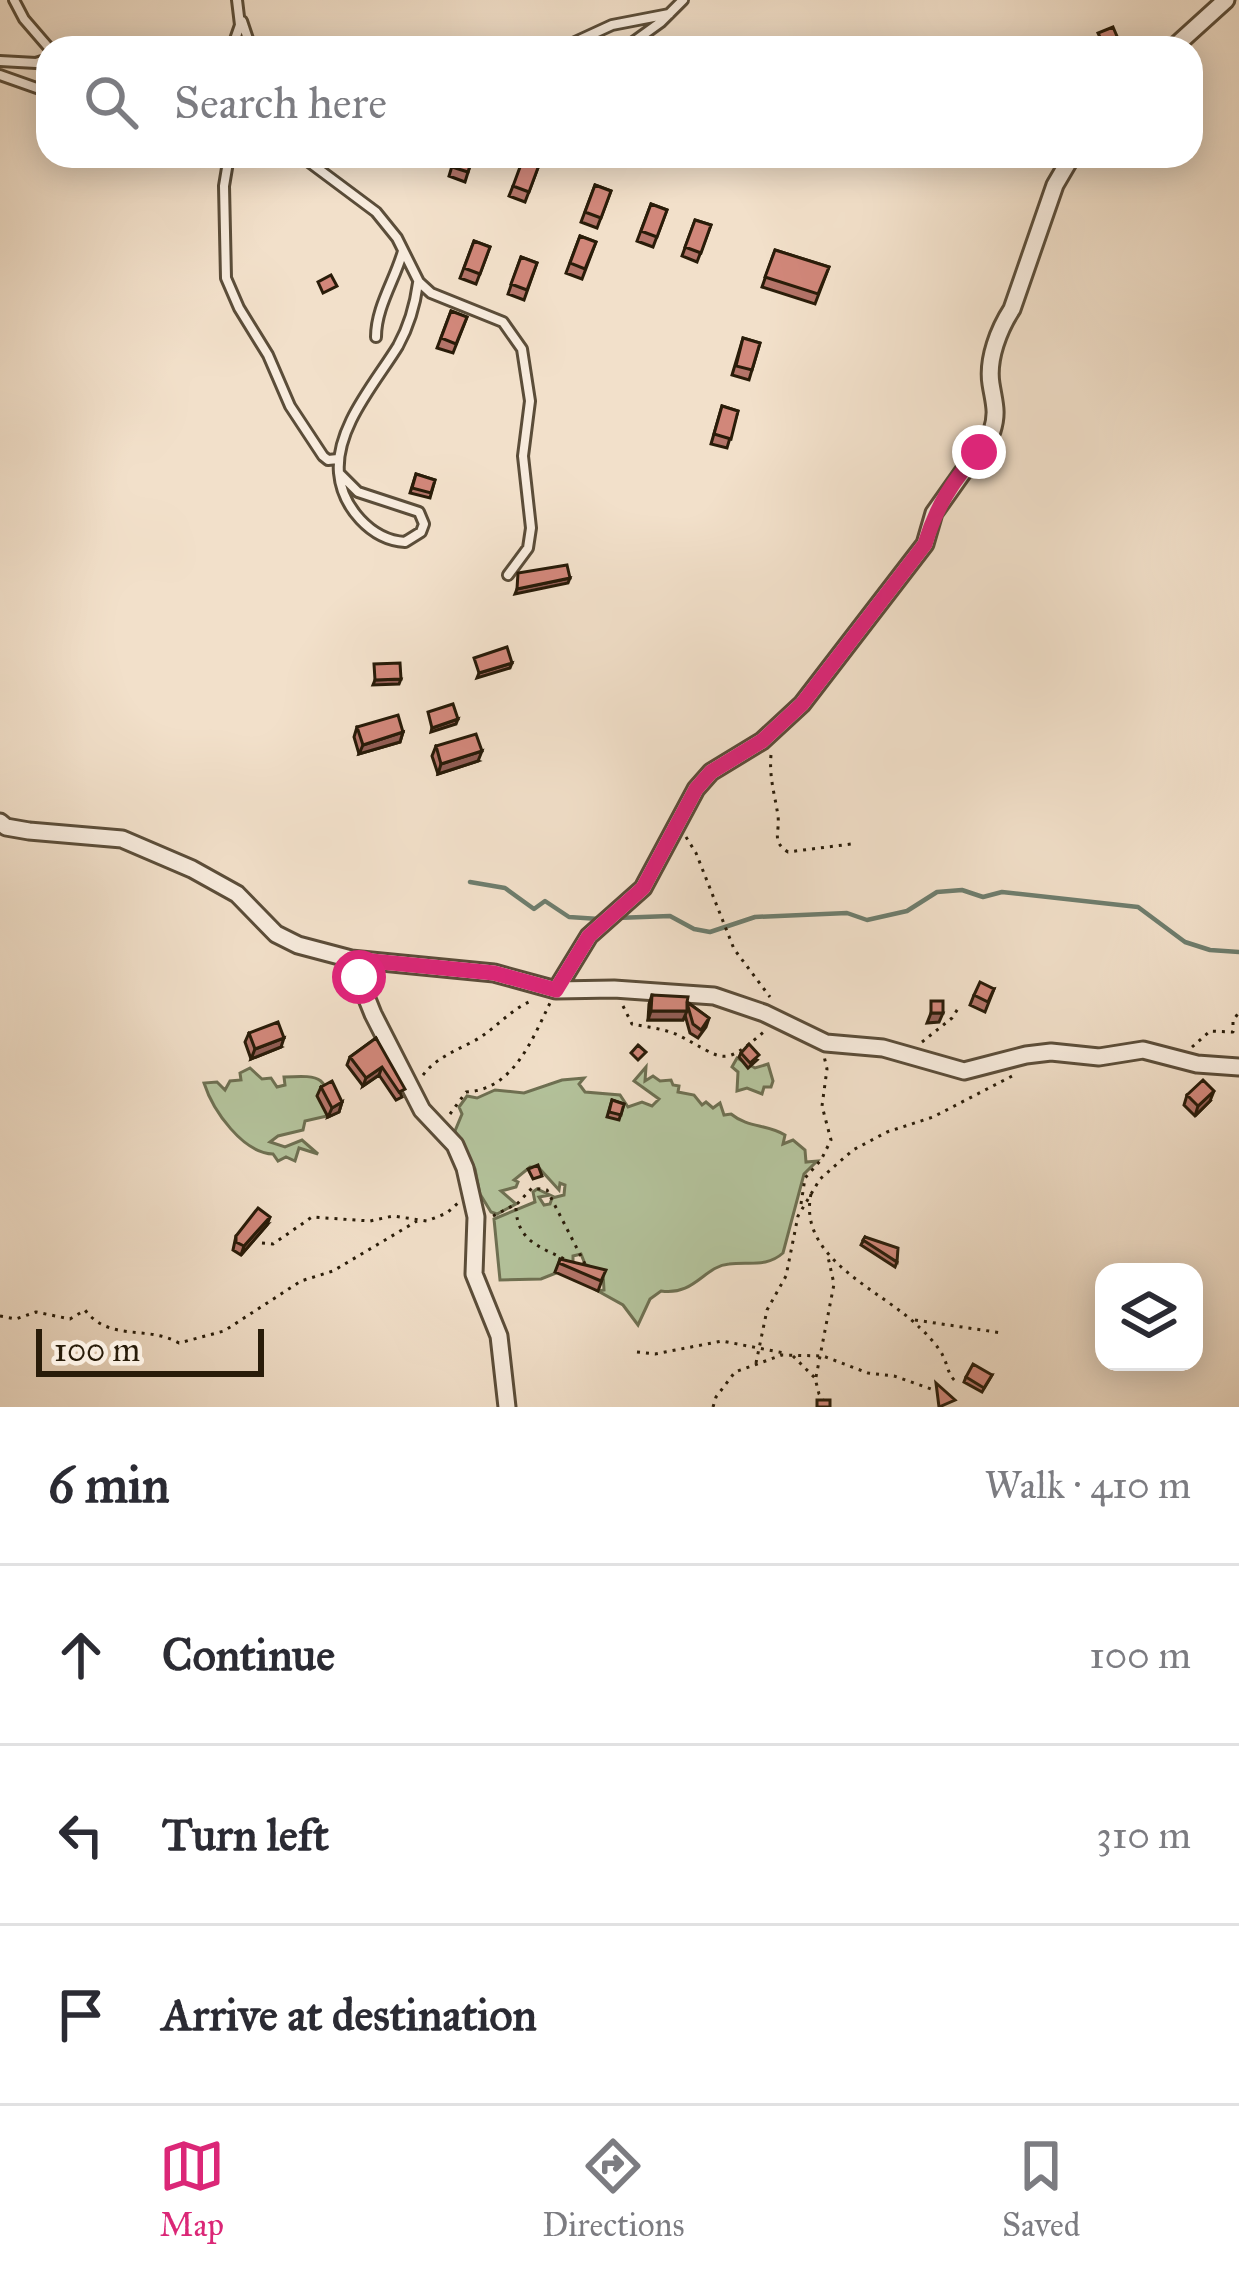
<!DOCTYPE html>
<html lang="en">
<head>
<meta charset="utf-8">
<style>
  :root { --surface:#fff; --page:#f7f7f7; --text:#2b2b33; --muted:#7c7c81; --line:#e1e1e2; --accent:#db2777 }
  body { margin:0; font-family:"IM FELL Great Primer",serif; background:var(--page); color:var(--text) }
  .controls { position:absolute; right:36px; bottom:36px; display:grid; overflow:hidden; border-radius:24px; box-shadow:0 6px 30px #0003 }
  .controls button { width:108px; height:108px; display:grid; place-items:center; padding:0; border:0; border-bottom:3px solid var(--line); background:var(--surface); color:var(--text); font:60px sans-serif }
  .scale { position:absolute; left:36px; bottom:30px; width:228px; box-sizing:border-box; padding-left:12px; border:6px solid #291c09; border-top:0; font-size:33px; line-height:42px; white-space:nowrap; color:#291c09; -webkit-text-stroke:9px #f7ebdd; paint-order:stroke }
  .stop { position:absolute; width:36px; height:36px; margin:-27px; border:9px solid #db2777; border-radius:50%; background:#fff }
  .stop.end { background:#db2777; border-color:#fff; box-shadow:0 3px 12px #0008 }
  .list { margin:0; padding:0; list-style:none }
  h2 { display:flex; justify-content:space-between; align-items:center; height:156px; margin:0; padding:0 48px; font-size:51px }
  h2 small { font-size:39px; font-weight:400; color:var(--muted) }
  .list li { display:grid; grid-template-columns:78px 1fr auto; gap:36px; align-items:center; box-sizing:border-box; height:180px; padding:0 48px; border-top:3px solid var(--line) }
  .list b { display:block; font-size:45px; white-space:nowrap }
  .list em { font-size:39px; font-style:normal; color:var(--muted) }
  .icon { flex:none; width:66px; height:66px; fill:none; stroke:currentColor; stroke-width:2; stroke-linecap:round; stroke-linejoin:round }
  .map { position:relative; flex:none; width:1239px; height:1407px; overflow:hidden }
  .search { position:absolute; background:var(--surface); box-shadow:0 6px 30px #0003; left:36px; right:36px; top:36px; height:132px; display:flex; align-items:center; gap:30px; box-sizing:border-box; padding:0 42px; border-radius:36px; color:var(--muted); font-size:45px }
  .sheet { height:696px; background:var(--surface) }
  nav { display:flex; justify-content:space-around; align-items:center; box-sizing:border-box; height:168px; border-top:3px solid var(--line); background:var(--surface); font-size:33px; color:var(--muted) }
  nav a { display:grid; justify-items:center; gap:6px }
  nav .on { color:var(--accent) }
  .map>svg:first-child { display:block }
  .green { fill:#b4c39c; stroke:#6e7052; stroke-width:3 }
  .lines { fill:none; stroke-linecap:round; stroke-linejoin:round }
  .stream { stroke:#6e7d6d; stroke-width:4.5 }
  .lane-casing { stroke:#5b4d39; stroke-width:14 }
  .street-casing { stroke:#5b4d39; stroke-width:21 }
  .path { stroke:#291c09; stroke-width:3; stroke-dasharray:3 6; stroke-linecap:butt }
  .lane { stroke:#f7ebdd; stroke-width:8 }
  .street { stroke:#f7ebdd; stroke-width:15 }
  .wall { fill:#b47469; stroke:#291c09; stroke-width:3 }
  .shaded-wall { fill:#925e55; stroke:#291c09; stroke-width:3 }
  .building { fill:#d1877a; stroke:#291c09; stroke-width:3 }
  .route { stroke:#db2777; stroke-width:15 }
</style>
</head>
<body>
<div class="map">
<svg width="1239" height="1407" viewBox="0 0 1239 1407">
  <rect width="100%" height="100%" fill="#f2e0ca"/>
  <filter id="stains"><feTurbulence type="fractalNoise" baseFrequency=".00167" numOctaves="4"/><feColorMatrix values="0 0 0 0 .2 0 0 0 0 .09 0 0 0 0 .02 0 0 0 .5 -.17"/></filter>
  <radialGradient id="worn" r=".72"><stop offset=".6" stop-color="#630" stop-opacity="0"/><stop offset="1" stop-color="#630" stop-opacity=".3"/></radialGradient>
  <path class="green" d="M737,1058l18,10 13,-4 5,17 -2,6h-7l-2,7 -15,-6 -10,3 1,-19 -6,-5z
    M646,1067l-1,14 8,-5 7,5 11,-1 2,5 6,1 -1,6 16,3 8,10 4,-3 7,6 7,-5 4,12 7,-1c17,14 36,10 54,21l-2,9 10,-4 12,10 1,12 11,-1 -13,13 -21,79c-17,15 -34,8 -54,11 -25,2 -34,32 -68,27l-11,8 -12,26 -15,-20 -25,-14 6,-1 -1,-17 -18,-9 -4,-10 -8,2v7l-14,3 -3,7 -15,6 -41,1 -6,-61 41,-17 -2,-10 4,-3 13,6 -11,2 5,8 6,-1 2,-6 12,-3 1,-10 -5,-2 -1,7 -20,-22 -9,-1 -16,13 4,2 -2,5 -15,4 15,13 -19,10 -6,-2 -11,-18 -5,-25 -20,-38 7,-17 -3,-7 8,-11 10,2 18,-8 29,3 38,-13 22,-2 -5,6 6,8 35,3 8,12 14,-5 10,4 7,-7 -25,-18z
    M250,1068l12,11 9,-1 6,9 8,-2 -1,-8c38,-2 45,-1 43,39l-22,5 -2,9 -25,6 -8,6 15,5 17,-7 16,14 -19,-6 -4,13 -9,-4 -8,4 -5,-7c-30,-1 -60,-43 -69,-71l13,-1 8,8 5,-9 11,-1 -1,-7z"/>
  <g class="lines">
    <path class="stream" d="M470,882l35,6 29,21 11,-8 24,16 30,2
      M616,918l54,-2 24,13 16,3 45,-15 92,-4 20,7 40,-9 30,-19 25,-2 21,7 19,-5 136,15 47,35 25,8 29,2"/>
    <defs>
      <path id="lane" d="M14,0l10,19 25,29
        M242,21l9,27
        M232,48l8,-23 -3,-25
        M562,48l50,-23 57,-11
        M625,48l36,-26 22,-22
        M0,61l36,2 12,-4
        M0,75l48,17
        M229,156l-5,30 2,92 13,30 29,47 22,51 33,50 5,4 10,-1
        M301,156l75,56 21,26 22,44 12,11 72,29 19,27 8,52 -7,55 8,72 -3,20 -20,27
        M376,337c0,-30 19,-57 27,-86
        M339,473l19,19 61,20 5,12 -3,8 -16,10c-34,-2 -63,-35 -66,-69z
        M339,473c-4,-45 37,-91 59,-127 11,-20 17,-40 20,-63"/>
      <path id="street" d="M1173,48l53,-48
        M0,822l6,5 23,4 93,8 70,30 45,25 39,40 22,11 53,14 143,14 62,17 58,-1 100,7 50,17 62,30 57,5 81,23 62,-16 25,-3 48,5 44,-7 54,14 42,3
        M351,959l22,55 49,96 33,35 10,23 11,49 -2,57 25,62 8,71
        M556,990l33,-54 54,-48 53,-99 15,-17 51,-31 40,-37 123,-160 9,-31 58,-82c6,-19 2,-28 -1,-47 -4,-25 8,-55 21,-75l43,-124 17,-29"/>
    </defs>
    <use href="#lane" class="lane-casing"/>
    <use href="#street" class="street-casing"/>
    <path class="path" d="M771,755c-2,23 4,40 7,61 2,18 -7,25 10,36l63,-8
      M686,837l10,16 38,96 36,48
      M623,1006l9,18c16,3 34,5 48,12 45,23 41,33 86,-6
      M922,1042l30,-24 7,-11
      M1192,1047l18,-16 23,1v-11l6,-9
      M423,1075c13,-17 32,-24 51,-34 22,-12 35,-31 59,-41
      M450,1114l16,-22c47,-2 66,-52 84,-89
      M811,1194c-14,65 71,96 108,133 7,6 20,20 24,29 5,10 4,16 12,25
      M801,1204l4,-26 16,-18 10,-20 -9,-34 5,-37 -3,-13
      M516,1208c1,36 29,40 56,55
      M493,1216l25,-13 14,-15 15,2 39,76
      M262,1243l11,1 39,-27 58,4 23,-5 34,5 20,-8 11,-10
      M0,1316l16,3 20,-7 34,7 15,-9c24,32 63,15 94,33l45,-12 77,-50 32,-10 84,-50
      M915,1320l87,13
      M637,1352l18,2 67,-13 62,12
      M793,1356l22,22 4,16 9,13
      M756,1363l11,-53 19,-34 12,-60 22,-37 33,-29 34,-18 46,-15 83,-43
      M816,1377l18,-93 -6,-27
      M713,1407l3,-10 19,-25 47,-17 41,1 45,17 26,3 40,14"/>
    <use href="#lane" class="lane"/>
    <use href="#street" class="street"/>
  </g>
  <path class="wall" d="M455,156h18l-8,26 -16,-6z
    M539,165l-14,37 -16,-6 4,-10z
    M595,185l16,6 -14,37 -16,-6z
    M651,204l16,6 -14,37 -16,-6z
    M695,220l16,5 -14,37 -15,-6z
    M580,236l16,6 -14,37 -16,-6z
    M474,241l16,6 -14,37 -16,-6z
    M775,250l54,17 -14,37 -53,-17z
    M521,257l16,6 -13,37 -16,-6z
    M451,311l16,6 -14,36 -16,-5z
    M743,338l17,5 -11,37 -17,-5z
    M722,406l16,5 -11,37 -16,-4z
    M416,474l19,6 -5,18 -20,-5z
    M357,727l46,5 -3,10 -41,12 -5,-17z
    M436,746l42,15 -40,13 -6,-18z
    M994,989l-9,23 -15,-7 4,-10z
    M652,995l35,7 22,16 -3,9 -8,11 -8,-5 -5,-18 -2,5h-35l1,-16z
    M249,1033l32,14 -30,12 -6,-17z
    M376,1038l26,59 -6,3 -17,-25 -16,11 -16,-21 3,-8z
    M741,1053l16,7 -9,8 -9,-11z
    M321,1087l21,15 -3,10 -11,5 -11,-21z
    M1187,1095l23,6 -15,15 -11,-11z
    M612,1100l12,4 -5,16 -12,-3z
    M267,1225l-26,30 -8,-5 3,-14z
    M865,1237l32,25 -2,5 -34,-22z
    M560,1259l42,21 -4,11 -43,-19z
    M992,1375l-10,17 -18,-10 2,-5z"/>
  <path class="shaded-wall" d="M570,578l-2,5 -53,11 2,-5z
    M512,663l-2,5 -33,10 2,-5z
    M401,679l-2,5 -26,1 2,-5z
    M458,719l-2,5 -25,8 1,-4z
    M403,732l-3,10 -41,12 4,-9z
    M482,751l-4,10 -40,13 3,-10z
    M651,1011h36l-4,9h-35z
    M931,1013h12l-4,9 -12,1z
    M284,1038l-3,9 -30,12 4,-10z
    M382,1067l-3,8 -16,11 3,-8z
    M1214,1091l-4,10 -15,15 3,-10z
    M342,1102l-3,10 -11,5 4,-9z
    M270,1217l-3,8 -26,30 3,-9z"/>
  <path class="building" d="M1113,27l9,21h-17l-7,-15z
    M456,156h17l-5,16 -16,-5z
    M523,159l16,6 -10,27 -16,-6z
    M595,185l16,6 -10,27 -16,-6z
    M651,204l16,6 -10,27 -16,-6z
    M695,220l16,5 -10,28 -16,-6z
    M580,236l16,6 -11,27 -15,-6z
    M474,241l16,6 -10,27 -16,-6z
    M775,250l54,17 -11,27 -53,-17z
    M521,257l16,6 -10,27 -16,-6z
    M331,275l6,11 -14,7 -5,-11z
    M451,311l16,6 -11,27 -15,-6z
    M743,338l17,5 -8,27 -16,-4z
    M722,406l16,5 -7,28 -17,-5z
    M416,474l19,6 -4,13 -19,-5z
    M567,565l3,13 -53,11 1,-16z
    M507,647l5,16 -33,10 -5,-15z
    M400,663l1,16 -26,1 -1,-16z
    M453,704l5,15 -26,9 -4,-16z
    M398,715l5,17 -40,13 -6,-18z
    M476,734l6,17 -41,13 -5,-18z
    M980,982l14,7 -6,13 -14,-7z
    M652,995l36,2 -1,5 22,16 -8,12 -8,-6 -6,-21v8h-36z
    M931,1001h12v12h-12z
    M278,1022l6,16 -29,11 -6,-16z
    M376,1038l29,51 -6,3 -17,-25 -16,11 -16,-21z
    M749,1044l10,11 -9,8 -9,-10z
    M638,1045l8,7 -8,8 -7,-7z
    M1203,1080l11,11 -16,15 -11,-11z
    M332,1081l10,21 -10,6 -11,-21z
    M612,1100l12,4 -3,11 -12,-3z
    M538,1165l4,11 -9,3 -5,-10z
    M258,1208l12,9 -26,29 -8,-4v-6z
    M865,1237l33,11 -1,14 -34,-22z
    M560,1259l46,11 -5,11 -42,-18z
    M973,1364l19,11 -8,13 -18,-11z
    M936,1383l19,17 -16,7z
    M817,1400h13v7h-13z"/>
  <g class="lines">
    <path class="route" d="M359,977l-8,-18 143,14 62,17 33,-54 54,-48 53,-99 15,-17 51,-31 40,-37 123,-160c11,-37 28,-64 54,-92"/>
  </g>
  <rect width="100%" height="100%" filter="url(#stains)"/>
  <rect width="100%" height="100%" fill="url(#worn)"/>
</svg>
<div class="controls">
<button><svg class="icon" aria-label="layers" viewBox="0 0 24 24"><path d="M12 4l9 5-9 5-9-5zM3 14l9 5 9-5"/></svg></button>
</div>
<div class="scale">100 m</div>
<div class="stop" style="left:359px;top:977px"></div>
<div class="stop end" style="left:979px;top:452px"></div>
<div class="search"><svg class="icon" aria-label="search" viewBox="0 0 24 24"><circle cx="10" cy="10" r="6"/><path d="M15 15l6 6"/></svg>Search here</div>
</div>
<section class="sheet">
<h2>6 min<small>Walk · 410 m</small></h2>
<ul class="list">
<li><svg class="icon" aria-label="ahead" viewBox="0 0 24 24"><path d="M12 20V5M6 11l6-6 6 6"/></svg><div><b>Continue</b></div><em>100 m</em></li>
<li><svg class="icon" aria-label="left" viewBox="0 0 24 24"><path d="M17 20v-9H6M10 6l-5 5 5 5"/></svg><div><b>Turn left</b></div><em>310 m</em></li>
<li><svg class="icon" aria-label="arrive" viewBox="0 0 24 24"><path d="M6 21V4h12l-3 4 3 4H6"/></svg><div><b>Arrive at destination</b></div></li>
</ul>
</section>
<nav>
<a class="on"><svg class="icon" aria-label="map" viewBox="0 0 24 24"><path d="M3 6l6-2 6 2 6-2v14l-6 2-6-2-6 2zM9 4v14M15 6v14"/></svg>Map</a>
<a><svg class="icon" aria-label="directions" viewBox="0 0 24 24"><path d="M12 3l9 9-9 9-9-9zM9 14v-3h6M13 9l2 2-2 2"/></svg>Directions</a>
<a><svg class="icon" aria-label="saved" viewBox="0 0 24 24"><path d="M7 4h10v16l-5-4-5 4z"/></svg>Saved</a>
</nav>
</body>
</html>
